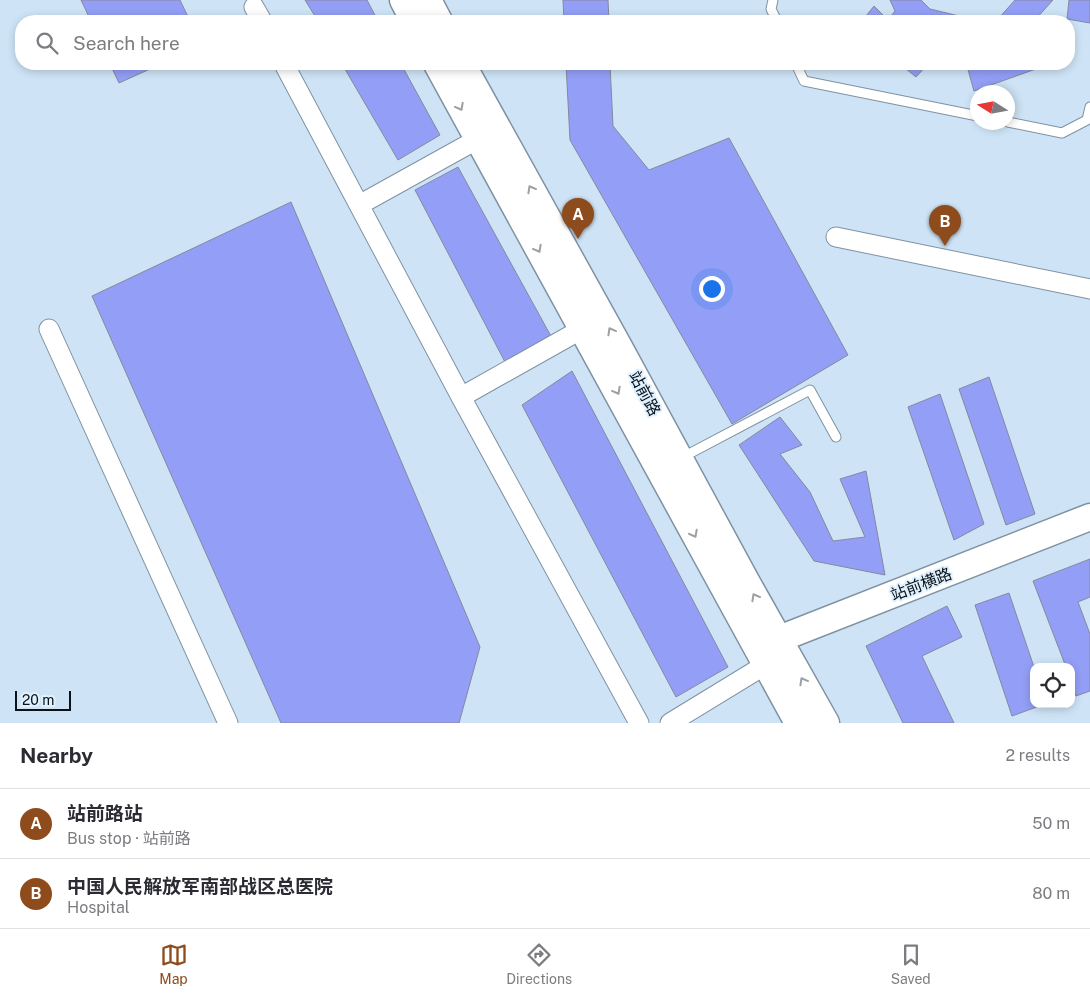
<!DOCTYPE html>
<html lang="en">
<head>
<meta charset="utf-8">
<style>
  :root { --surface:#fff; --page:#f7f7f7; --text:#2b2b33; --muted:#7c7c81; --line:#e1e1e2; --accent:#8e4b1c }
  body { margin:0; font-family:"Public Sans","Noto Sans SC",sans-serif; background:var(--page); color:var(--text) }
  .controls { position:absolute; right:15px; bottom:15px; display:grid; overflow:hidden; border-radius:10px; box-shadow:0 2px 8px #0003 }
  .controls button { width:45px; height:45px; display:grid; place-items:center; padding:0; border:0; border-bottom:1px solid var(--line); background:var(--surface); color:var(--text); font:25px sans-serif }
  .compass { position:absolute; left:970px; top:85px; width:45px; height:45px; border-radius:50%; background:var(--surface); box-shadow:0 2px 8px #0003; rotate:281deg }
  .scale { position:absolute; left:15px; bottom:12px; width:56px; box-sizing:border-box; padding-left:5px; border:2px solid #0b1218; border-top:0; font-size:14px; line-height:18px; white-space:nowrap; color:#0b1218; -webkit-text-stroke:4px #dff1ff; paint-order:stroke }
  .you { position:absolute; left:711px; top:288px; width:18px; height:18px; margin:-12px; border:4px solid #fff; border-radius:50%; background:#1a73e8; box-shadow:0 0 0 8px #1a73e833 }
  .badge { display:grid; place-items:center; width:32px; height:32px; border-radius:50%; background:var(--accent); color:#fff; font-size:16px; font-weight:700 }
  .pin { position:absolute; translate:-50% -41px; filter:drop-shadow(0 1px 2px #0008) }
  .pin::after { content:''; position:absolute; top:26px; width:18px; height:15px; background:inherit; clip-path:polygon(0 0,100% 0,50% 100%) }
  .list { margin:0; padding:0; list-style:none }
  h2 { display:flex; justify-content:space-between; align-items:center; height:65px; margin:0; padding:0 20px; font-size:21px }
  h2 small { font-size:16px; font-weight:400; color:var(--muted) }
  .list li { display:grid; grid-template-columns:32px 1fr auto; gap:15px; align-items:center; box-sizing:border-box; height:70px; padding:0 20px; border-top:1px solid var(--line) }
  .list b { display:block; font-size:19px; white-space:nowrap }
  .list p { margin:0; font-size:16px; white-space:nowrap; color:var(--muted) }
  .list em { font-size:16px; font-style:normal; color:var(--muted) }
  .icon { flex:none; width:28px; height:28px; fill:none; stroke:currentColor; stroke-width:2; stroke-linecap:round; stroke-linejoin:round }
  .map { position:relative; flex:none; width:1090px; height:723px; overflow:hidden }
  .search { position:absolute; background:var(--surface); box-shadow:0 2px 8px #0003; left:15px; right:15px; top:15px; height:55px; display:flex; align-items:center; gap:12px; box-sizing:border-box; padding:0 18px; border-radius:20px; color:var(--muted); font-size:19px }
  .sheet { height:205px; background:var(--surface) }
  nav { display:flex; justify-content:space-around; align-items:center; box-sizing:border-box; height:70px; border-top:1px solid var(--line); background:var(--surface); font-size:14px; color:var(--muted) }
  nav a { display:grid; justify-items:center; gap:2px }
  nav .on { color:var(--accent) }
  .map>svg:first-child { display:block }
  .building { fill:#939ff6; stroke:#84889e }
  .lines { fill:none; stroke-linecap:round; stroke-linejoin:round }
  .lane-casing { stroke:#7f92a3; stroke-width:11 }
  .street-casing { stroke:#7f92a3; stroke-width:21 }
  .secondary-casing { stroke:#7f92a3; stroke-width:29 }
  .lane { stroke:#fff; stroke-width:9 }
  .street { stroke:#fff; stroke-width:19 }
  .secondary { stroke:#fff; stroke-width:26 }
  .oneway { stroke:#9da0a3 }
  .labels { text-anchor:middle; stroke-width:4; stroke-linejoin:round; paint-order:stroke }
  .street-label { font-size:16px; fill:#0b1218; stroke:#dff1ff }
</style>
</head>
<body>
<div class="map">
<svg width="1090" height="723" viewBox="0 0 1090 723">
  <rect width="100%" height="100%" fill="#cee4f6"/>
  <path class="building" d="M81,0h99l10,21h-99z
    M305,0h62l11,21h-60z
    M563,0h45l1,21h-45z
    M890,0h31l9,9 50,12h-118l12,-15 14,14 7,-9z
    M1015,0h38l-19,21h-42l7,-3z
    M1069,0h21v23l-23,-4z
    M110,64h51l-42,19z
    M342,64h59l39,71 -42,25z
    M566,64h44l3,62 36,44 80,-32 119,217 -116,69 -162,-284z
    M900,64h28l-12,13z
    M972,64h75v1l-73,26 -7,-25z
    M458,167l94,171 -47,24 -90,-172z
    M291,202l189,445 -21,76h-178l-189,-427z
    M572,371l156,296 -52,30 -154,-292z
    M989,377l46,137 -29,11 -47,-136z
    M940,394l44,130 -30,16 -46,-133z
    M780,417l22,28 -22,9 30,38 23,49 32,-4 -25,-58 26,-8 19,104 -71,-14 -75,-116z
    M1090,559v38l-12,5 12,32v57l-14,5 -5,-14v-15h-5l-33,-86z
    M1009,593l25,74v37h11l-33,12 -37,-111z
    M947,606l15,31 -40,19 32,67h-51l-37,-77z"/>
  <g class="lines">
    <defs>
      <path id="lane" d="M773,0l-2,9 6,12
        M796,64l8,17 174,35
        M1008,122l54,11 25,-13 3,-13
        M683,457l127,-67 26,47"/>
      <path id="street" d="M254,7l8,14
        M284,64l177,333 178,326
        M359,205l119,-66
        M836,237l254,52
        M49,329l179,394
        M461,397l121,-68
        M670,723l95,-58"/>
      <path id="secondary" d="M403,0l11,21
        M428,0l11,21
        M437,64l361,659
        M462,64l156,281 128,236 80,142
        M771,653l8,-14 311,-122"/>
    </defs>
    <use href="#lane" class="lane-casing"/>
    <use href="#street" class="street-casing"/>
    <use href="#secondary" class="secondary-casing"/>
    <use href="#lane" class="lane"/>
    <use href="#street" class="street"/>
    <use href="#secondary" class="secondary"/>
  </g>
  <defs><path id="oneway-chevron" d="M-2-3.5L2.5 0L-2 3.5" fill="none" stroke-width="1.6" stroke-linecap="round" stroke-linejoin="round" transform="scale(1.25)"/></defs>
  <g class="oneway">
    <use href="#oneway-chevron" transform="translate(460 107) rotate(62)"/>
    <use href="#oneway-chevron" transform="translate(531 189) rotate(-119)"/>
    <use href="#oneway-chevron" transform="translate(538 249) rotate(61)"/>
    <use href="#oneway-chevron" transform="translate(611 331) rotate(-119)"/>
    <use href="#oneway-chevron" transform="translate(617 391) rotate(61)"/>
    <use href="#oneway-chevron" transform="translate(694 534) rotate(62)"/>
    <use href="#oneway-chevron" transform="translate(755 597) rotate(-119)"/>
    <use href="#oneway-chevron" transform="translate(803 681) rotate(-119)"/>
  </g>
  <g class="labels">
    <g class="street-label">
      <text transform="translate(645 393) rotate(62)" y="6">站前路</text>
      <text transform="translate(921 584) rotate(-21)" y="6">站前横路</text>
    </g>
  </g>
</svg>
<div class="controls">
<button><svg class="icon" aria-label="locate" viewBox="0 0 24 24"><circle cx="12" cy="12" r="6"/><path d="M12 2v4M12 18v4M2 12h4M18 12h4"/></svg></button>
</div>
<svg class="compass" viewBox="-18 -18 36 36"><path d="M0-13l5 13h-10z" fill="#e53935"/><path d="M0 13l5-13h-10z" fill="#7c7c81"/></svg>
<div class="scale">20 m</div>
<div class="you"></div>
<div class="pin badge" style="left:578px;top:239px">A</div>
<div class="pin badge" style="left:945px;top:246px">B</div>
<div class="search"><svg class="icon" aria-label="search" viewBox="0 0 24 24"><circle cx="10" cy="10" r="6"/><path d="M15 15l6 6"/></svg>Search here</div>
</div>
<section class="sheet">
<h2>Nearby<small>2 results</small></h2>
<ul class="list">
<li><span class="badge">A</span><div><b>站前路站</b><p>Bus stop · 站前路</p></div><em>50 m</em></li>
<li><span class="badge">B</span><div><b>中国人民解放军南部战区总医院</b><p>Hospital</p></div><em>80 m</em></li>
</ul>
</section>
<nav>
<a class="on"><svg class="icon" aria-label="map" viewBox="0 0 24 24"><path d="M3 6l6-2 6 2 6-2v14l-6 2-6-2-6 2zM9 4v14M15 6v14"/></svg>Map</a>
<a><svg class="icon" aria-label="directions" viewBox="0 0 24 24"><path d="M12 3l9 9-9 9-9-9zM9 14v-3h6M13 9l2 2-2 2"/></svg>Directions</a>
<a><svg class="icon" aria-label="saved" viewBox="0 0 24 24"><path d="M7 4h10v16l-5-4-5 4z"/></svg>Saved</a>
</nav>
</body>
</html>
